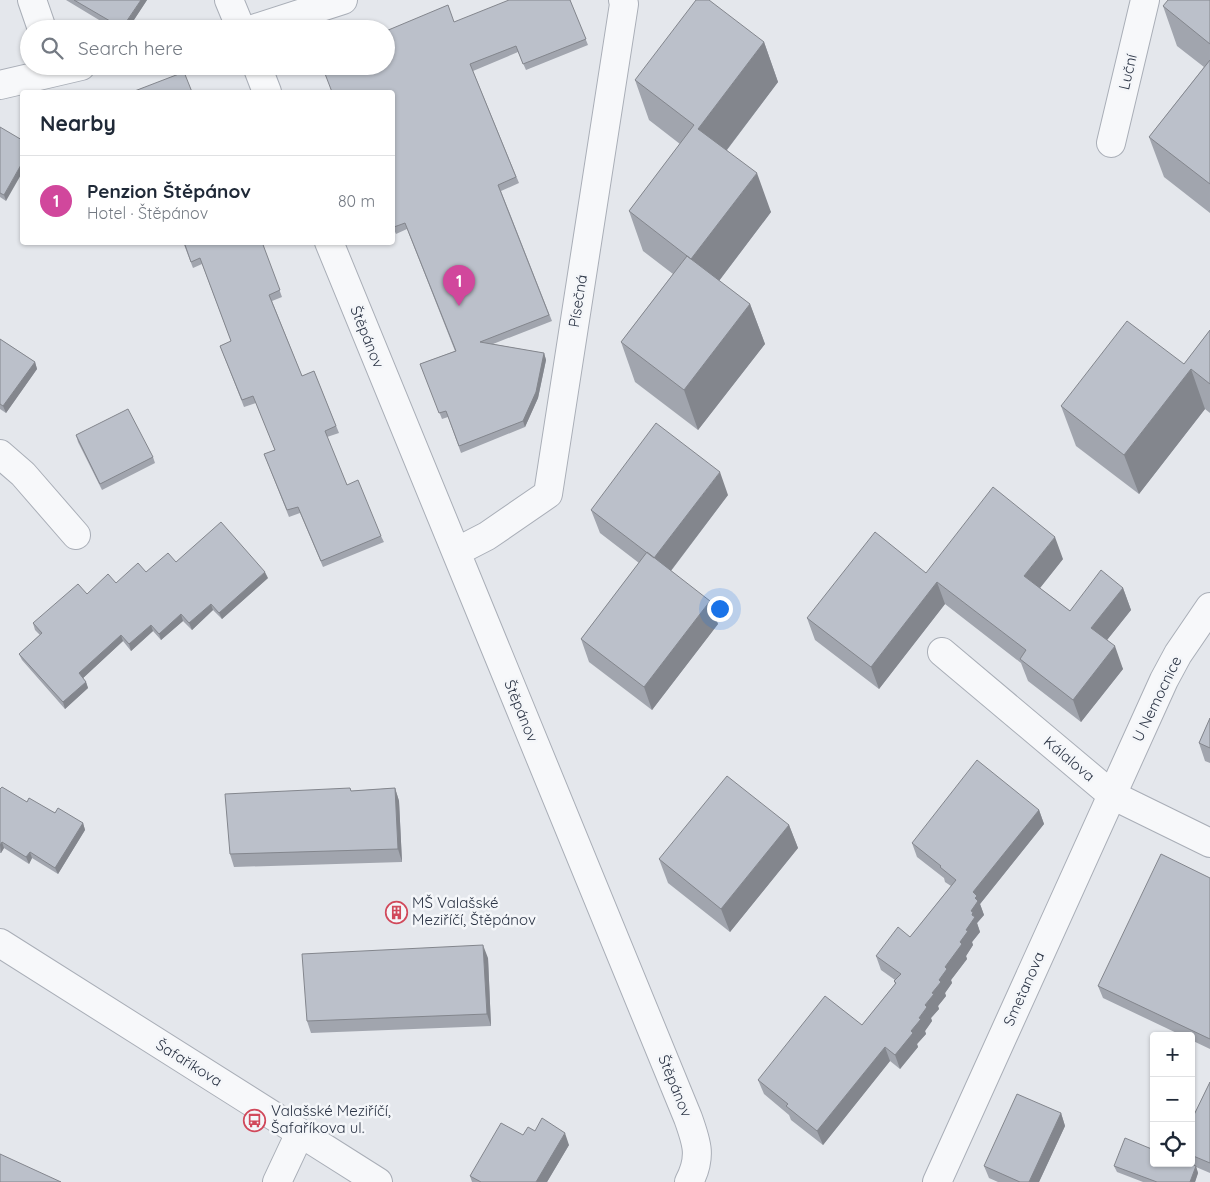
<!DOCTYPE html>
<html lang="en">
<head>
<meta charset="utf-8">
<style>
  :root { --surface:#fff; --page:#f6f6f7; --text:#1f2937; --muted:#747a83; --line:#e0e1e3; --accent:#d93025 }
  body { margin:0; font-family:Quicksand,sans-serif; background:var(--page); color:var(--text) }
  .controls { position:absolute; right:15px; bottom:15px; display:grid; overflow:hidden; border-radius:5px; box-shadow:0 1px 4px #0004 }
  .controls button { width:45px; height:45px; display:grid; place-items:center; padding:0; border:0; border-bottom:1px solid var(--line); background:var(--surface); color:var(--text); font:25px sans-serif }
  .you { position:absolute; left:719px; top:608px; width:18px; height:18px; margin:-12px; border:4px solid #fff; border-radius:50%; background:#1a73e8; box-shadow:0 0 0 8px #1a73e833 }
  .badge { display:grid; place-items:center; width:32px; height:32px; border-radius:50%; background:var(--accent); color:#fff; font-size:16px; font-weight:700 }
  .pin { position:absolute; translate:-50% -41px; filter:drop-shadow(0 1px 2px #0008) }
  .pin::after { content:''; position:absolute; top:26px; width:18px; height:15px; background:inherit; clip-path:polygon(0 0,100% 0,50% 100%) }
  .list { margin:0; padding:0; list-style:none }
  h2 { display:flex; justify-content:space-between; align-items:center; height:65px; margin:0; padding:0 20px; font-size:21px }
  h2 small { font-size:16px; font-weight:400; color:var(--muted) }
  .list li { display:grid; grid-template-columns:32px 1fr auto; gap:15px; align-items:center; box-sizing:border-box; height:90px; padding:0 20px; border-top:1px solid var(--line) }
  .list b { display:block; font-size:19px; white-space:nowrap }
  .list p { margin:0; font-size:16px; white-space:nowrap; color:var(--muted) }
  .list em { font-size:16px; font-style:normal; color:var(--muted) }
  .icon { flex:none; width:28px; height:28px; fill:none; stroke:currentColor; stroke-width:2; stroke-linecap:round; stroke-linejoin:round }
  .map { position:relative; flex:none; width:1210px; height:1182px; overflow:hidden }
  .search { position:absolute; background:var(--surface); box-shadow:0 1px 4px #0004; left:20px; top:20px; width:375px; height:55px; display:flex; align-items:center; gap:12px; box-sizing:border-box; padding:0 18px; border-radius:28px; color:var(--muted); font-size:19px }
  .panel { position:absolute; background:var(--surface); box-shadow:0 1px 4px #0004; left:20px; top:90px; width:375px; height:155px; border-radius:5px }
  .map>svg:first-child { display:block }
  .lines { fill:none; stroke-linecap:round; stroke-linejoin:round }
  .minor-casing { stroke:#a9aeb7; stroke-width:30 }
  .tertiary-casing { stroke:#a9aeb7; stroke-width:30 }
  .minor { stroke:#f7f8fa; stroke-width:28 }
  .tertiary { stroke:#f7f8fa; stroke-width:28 }
  .wall { fill:#a1a5ae }
  .shaded-wall { fill:#83868d }
  .building { fill:#bbc0ca; stroke:#83868d }
  .labels { text-anchor:middle; stroke-width:5; stroke-linejoin:round; paint-order:stroke }
  .street-label { font-size:15px; fill:#2b3445; stroke:#f4f6f9 }
  .poi-label { font-size:15px; fill:#2b3445; stroke:#f4f6f9; text-anchor:start }
</style>
</head>
<body>
<div class="map">
<svg width="1210" height="1182" viewBox="0 0 1210 1182">
  <rect width="100%" height="100%" fill="#e4e7ec"/>
  <g class="lines">
    <defs>
      <path id="minor" d="M32,0l10,29
        M229,0l12,29
        M253,29l90,-29
        M257,66l10,26
        M0,85l81,-19
        M1111,143l34,-143
        M329,242l359,876c9,25 14,39 1,64
        M0,454l23,20 53,61
        M456,552l31,-16 61,-42 76,-490 -1,-4
        M942,652l170,143 98,48
        M277,1182l23,-49"/>
      <path id="tertiary" d="M0,943l378,239
        M937,1182l227,-502 14,-26 32,-47"/>
    </defs>
    <use href="#minor" class="minor-casing"/>
    <use href="#tertiary" class="tertiary-casing"/>
    <use href="#minor" class="minor"/>
    <use href="#tertiary" class="tertiary"/>
  </g>
  <path class="wall" d="M66,0h81l-19,29h-14z
    M570,0l18,45 -62,25 -8,-18 -45,19 46,112 -18,8 51,130 -59,23 51,9 2,7 -8,38 -13,29 -64,26 -13,-36 -6,2 -22,-55 35,-13 -48,-122 -11,5 -4,-9 62,-203z
    M1210,0v213l-46,-36 -15,-40 55,-70 -27,-21 -14,-40z
    M764,42l14,40 -51,68 44,62 -52,69 31,23 15,40 -67,86 -63,-48 -14,-40 52,-68 -30,-23 -14,-40 51,-67 -31,-24 -14,-40z
    M0,127l6,74 -6,-4z
    M183,242h79l20,55 -10,4 30,75 12,-5 25,62 -12,4 20,48 34,51 3,6 -61,25 -23,-54 -11,4 -25,-63 11,-4 -19,-47 -12,4 -24,-61 11,-5 -29,-77 -9,4z
    M1210,330v83l-5,-4 -66,85 -63,-48 -15,-40 123,-42z
    M0,339l35,23 2,7 -31,44 -6,-4z
    M76,435l77,22 2,6 -53,27 -24,-48z
    M728,495l-57,76 47,53 -66,86 -63,-48 -8,-23 58,-76 -39,-30 -9,-23z
    M1063,559l-23,29 30,23 53,-23 8,22 -24,30 16,29 -42,53 -53,-41 -7,-18 -76,-59 -66,85 -64,-49 -8,-22 119,-45z
    M176,562l92,16 -46,41 -9,-9 -21,20 -9,-9 -22,19 -8,-9 -22,20 -8,-10 -40,37 3,4 2,6 -23,21 -43,-49 -3,-6 21,-19 -5,-5 -2,-7 54,-29z
    M1210,718v45l-5,-2 -6,-18z
    M350,788l1,3 44,-3 4,13 3,61 -168,5 -4,-13z
    M0,789l27,13 56,21 2,7 -27,44 -26,-16 -3,6 -25,-16 -3,5h-1z
    M1039,810l5,14 -64,80 4,11 -7,8 3,9 -8,10 1,3 -7,11 1,3 -16,21 1,3 -7,10 1,3 -8,10 1,3 -8,9 1,3 -7,10 1,3 -9,10 1,3 -18,22 -10,-8 -67,84 -32,-25 -2,-5 -25,-21 -6,-14 104,-55 33,-41 -1,-3 1,-1 -14,-10 -5,-14 34,-19 41,-51 -6,-4 -1,-4 -27,-21 -5,-14z
    M789,825l9,23 -68,84 -62,-49 -9,-24z
    M1210,878v171l-19,-9v-4h-8l-80,-38 -5,-12z
    M488,958l3,68 -180,7 -4,-12z
    M1210,1082v91l-14,-6 2,6 -3,9h-52l-26,-10 -3,-6 40,-3h37v-42z
    M1061,1113l4,13 -26,56h-41l-9,-4 -5,-12z
    M535,1131l34,14 -22,37h-75l-2,-6 53,-41z"/>
  <path class="shaded-wall" d="M141,0h6l-19,29h-6z
    M764,42l14,40 -65,86 -15,-39z
    M22,163v10l-16,28 -2,-6z
    M757,173l14,39 -65,86 -15,-39z
    M750,304l15,40 -67,86 -14,-40z
    M544,353l2,7 -8,38 -13,29 -2,-6z
    M35,362l2,7 -31,44 -3,-7z
    M1191,369l14,40 -66,85 -15,-39z
    M720,472l8,23 -65,86 -9,-23z
    M1055,537l8,22 -31,39 -8,-22z
    M265,572l3,6 -46,41 -3,-6z
    M937,582l8,22 -66,85 -8,-22z
    M1123,588l8,22 -32,40 -8,-22z
    M710,601l8,23 -66,86 -8,-23z
    M211,604l2,6 -21,20 -3,-7z
    M181,614l2,7 -22,19 -2,-6z
    M151,625l2,6 -22,20 -2,-7z
    M121,635l2,6 -42,39 -2,-7z
    M1115,646l8,23 -42,53 -8,-22z
    M86,682l2,6 -23,21 -2,-7z
    M395,788l4,13 3,61 -4,-13z
    M1039,810l5,14 -64,80 4,11 -7,8 3,9 -8,10 1,3 -7,11 1,3 -16,21 1,3 -7,10 1,3 -8,10 1,3 -8,9 1,3 -7,10 1,3 -9,10 1,3 -18,22 -5,-14 24,-37 20,-38 6,-13 15,-25 6,-12 5,-19 2,-19z
    M83,823l2,7 -27,44 -3,-6z
    M789,825l9,23 -68,84 -9,-23z
    M2,842l2,6 -3,5 -1,-8z
    M30,852l2,6 -3,6 -3,-7z
    M483,945l5,13 3,68 -4,-12z
    M885,1047l5,14 -67,84 -6,-14z
    M1061,1113l4,13 -26,56h-10z
    M565,1133l4,12 -22,37h-11z
    M1196,1166l2,7 -3,9h-5z"/>
  <path class="building" d="M74,0h67l-19,28z
    M509,0h61l16,39 -63,25 -7,-18 -46,18 46,113 -18,8 51,130 -69,27 64,11 -8,39 -13,29 -64,25 -13,-35 -7,2 -19,-49 36,-13 -51,-128 -11,4 -2,-2v-133h-60l-10,-26h64v-35l62,-26 6,17z
    M696,0h13l55,42 -66,87 59,44 -66,86 -62,-48 65,-86 -59,-45z
    M1168,0h42v44l-47,-38z
    M1210,60v124l-61,-47z
    M184,72l8,20h-60z
    M0,127l22,13v23l-18,32 -4,-2z
    M184,242h78l18,48 -11,5 33,81 12,-5 22,55 -11,5 22,54 11,-5 23,56 -60,25 -23,-54 -11,3 -23,-56 11,-4 -22,-54 -11,4 -22,-54 11,-5 -31,-83 -9,4z
    M687,256l63,48 -66,86 -63,-48z
    M1127,321l57,43 26,-34v54l-19,-15 -67,86 -63,-49z
    M0,339l35,23 -32,44 -3,-2z
    M128,409l25,48 -53,27 -24,-49z
    M656,423l64,49 -66,86 -63,-48z
    M993,487l62,50 -31,39 46,35 31,-41 22,18 -32,40 24,18 -42,54 -53,-41 6,-9 -89,-68 -66,85 -64,-49 68,-86 51,41z
    M221,522l44,50 -46,41 -8,-9 -22,19 -8,-9 -22,20 -8,-9 -22,19 -8,-9 -42,38 7,9 -23,20 -44,-48 23,-21 -9,-10 45,-39 9,10 21,-20 8,9 22,-20 8,9 22,-19 8,9z
    M647,552l63,49 -66,86 -63,-48z
    M1210,718v30l-11,-5z
    M977,760l62,50 -66,82 4,4 -2,2 3,3 -7,10 2,1 -1,3 3,2 -9,13 2,1 -8,11 2,2 -17,23 2,2 -8,11 2,2 -9,11 2,1 -9,11 2,2 -8,11 2,1 -10,12 2,2 -18,22 -10,-8 -68,84 -31,-25 2,-2 -30,-24 67,-84 37,29 34,-42 -2,-2 7,-7 -25,-18 22,-29 12,10 46,-57 -16,-13 1,-1 -29,-23z
    M727,776l62,49 -68,84 -62,-50z
    M2,787l25,15 2,-4 26,15 3,-5 25,15 -28,45 -25,-16 -4,5 -24,-15 -2,3v-56z
    M350,788l1,3 44,-3 3,61 -168,5 -5,-60z
    M1161,854l49,24v161l-112,-53z
    M483,945l4,69 -180,7 -5,-67z
    M1210,1082v81l-19,-8v-34z
    M1017,1094l44,19 -32,69h-9l-36,-16z
    M542,1118l23,15 -29,49h-55l-11,-6 31,-53 22,12 5,-8 7,4z
    M1125,1138l29,12v13h34l8,3 -6,16h-33l-43,-16z
    M0,1154l61,28h-61z"/>
  <defs>
    <symbol id="building-ring" viewBox="-11 -11 22 22"><circle r="9.5" fill="#f4f6f9" stroke="#d1495b" stroke-width="1.5"/><path d="M-4-6H4V6H1V3H-1V6H-4ZM-2.5-4.3h1.7v1.8h-1.7ZM.8-4.3h1.7v1.8H.8ZM-2.5-1h1.7V.8h-1.7ZM.8-1h1.7V.8H.8Z" fill="#d1495b"/></symbol>
    <symbol id="bus-ring" viewBox="-11 -11 22 22"><circle r="9.5" fill="#f4f6f9" stroke="#d1495b" stroke-width="1.5"/><path d="M-5-6H5V4H4V6H2V4H-2V6H-4V4H-5ZM-3.5-4V0h7V-4ZM-3.5 1.2v1.5H-2V1.2ZM2 1.2v1.5H3.5V1.2Z" fill="#d1495b"/></symbol>
  </defs>
  <g fill-rule="evenodd">
    <use href="#building-ring" x="384" y="900" width="25" height="25"/>
    <use href="#bus-ring" x="242" y="1108" width="25" height="25"/>
  </g>
  <g class="labels">
    <g class="street-label">
      <text transform="translate(1128 72) rotate(-77)" y="5">Luční</text>
      <text transform="translate(578 301) rotate(-81)" y="5">Písečná</text>
      <text transform="translate(367 337) rotate(68)" y="5">Štěpánov</text>
      <text transform="translate(1157 699) rotate(-64)" y="5">U Nemocnice</text>
      <text transform="translate(521 711) rotate(68)" y="5">Štěpánov</text>
      <text transform="translate(1069 759) rotate(40)" y="5">Kálalova</text>
      <text transform="translate(1024 989) rotate(-66)" y="5">Smetanova</text>
      <text transform="translate(189 1063) rotate(32)" y="5">Šafaříkova</text>
      <text transform="translate(675 1086) rotate(68)" y="5">Štěpánov</text>
    </g>
    <g class="poi-label">
      <text x="412" y="908">MŠ Valašské<tspan x="412" dy="17">Meziříčí, Štěpánov</tspan></text>
      <text x="271" y="1116">Valašské Meziříčí,<tspan x="271" dy="17">Šafaříkova ul.</tspan></text>
    </g>
  </g>
</svg>
<div class="controls">
<button>+</button>
<button>−</button>
<button><svg class="icon" aria-label="locate" viewBox="0 0 24 24"><circle cx="12" cy="12" r="6"/><path d="M12 2v4M12 18v4M2 12h4M18 12h4"/></svg></button>
</div>
<div class="you"></div>
<div class="pin badge" style="left:459px;top:306px;background:#d1479c">1</div>
<div class="search"><svg class="icon" aria-label="search" viewBox="0 0 24 24"><circle cx="10" cy="10" r="6"/><path d="M15 15l6 6"/></svg>Search here</div>
<section class="panel">
<h2>Nearby<small></small></h2>
<ul class="list">
<li><span class="badge" style="background:#d1479c">1</span><div><b>Penzion Štěpánov</b><p>Hotel · Štěpánov</p></div><em>80 m</em></li>
</ul>
</section>
</div>
</body>
</html>
